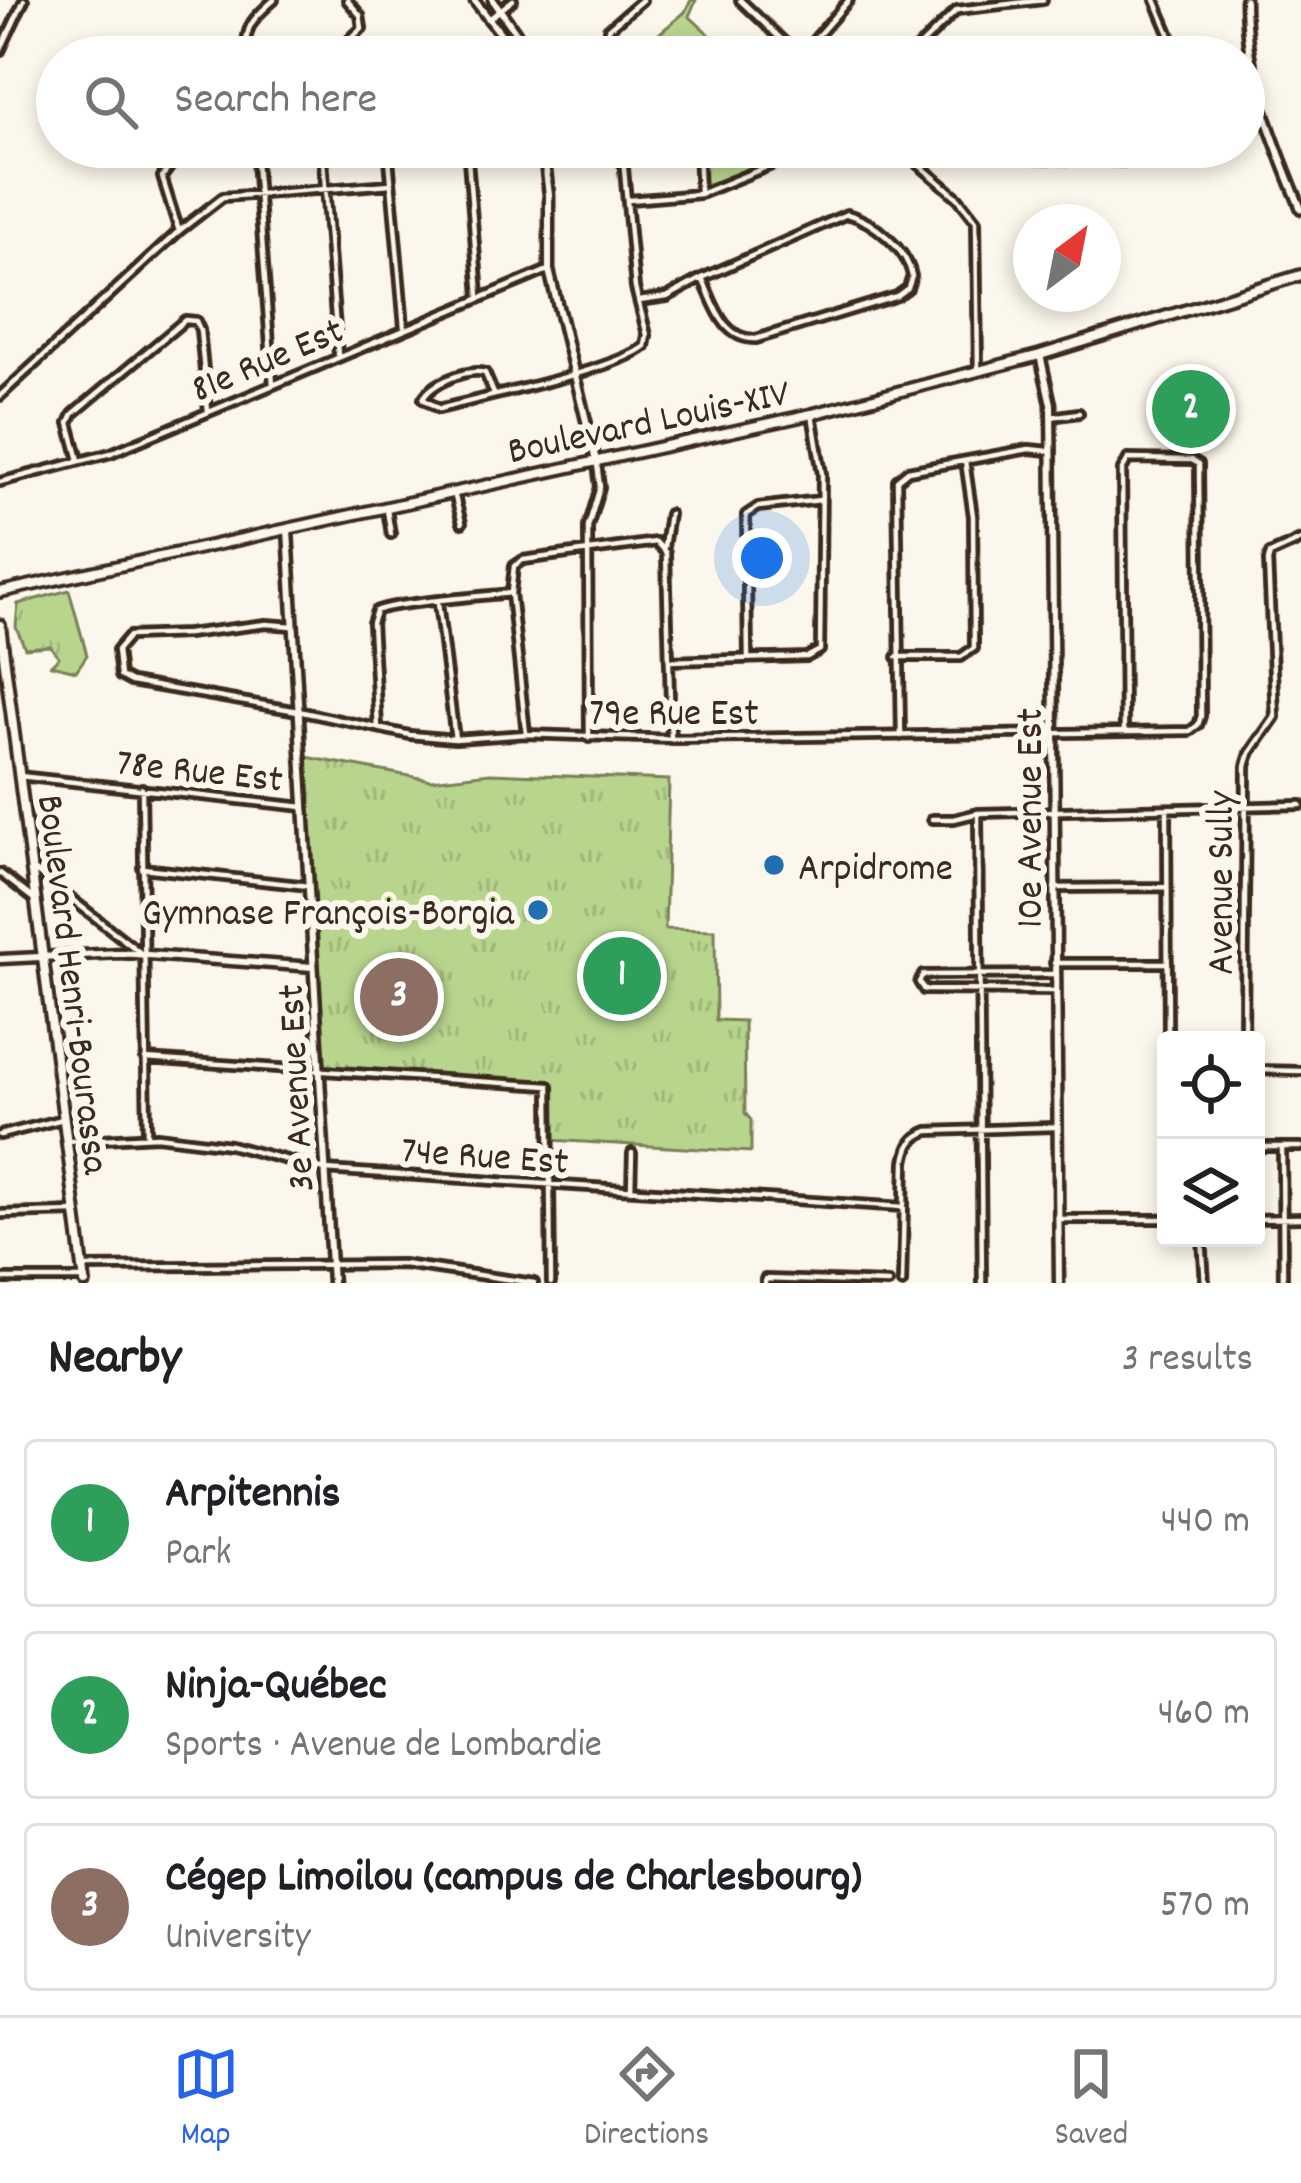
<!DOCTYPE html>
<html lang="en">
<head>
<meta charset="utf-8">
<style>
  :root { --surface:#fff; --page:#f2f2f2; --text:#202124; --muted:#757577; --line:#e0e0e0; --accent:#2563eb }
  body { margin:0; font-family:Dekko,sans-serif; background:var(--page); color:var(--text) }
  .controls { position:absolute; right:36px; bottom:36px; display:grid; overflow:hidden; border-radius:12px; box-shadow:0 6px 18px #0003 }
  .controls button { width:108px; height:108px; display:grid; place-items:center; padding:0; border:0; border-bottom:3px solid var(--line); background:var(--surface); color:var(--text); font:60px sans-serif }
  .compass { position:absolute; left:1013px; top:204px; width:108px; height:108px; border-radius:50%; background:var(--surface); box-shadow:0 6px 18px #0003; rotate:32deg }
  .you { position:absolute; left:762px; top:558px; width:42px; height:42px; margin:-30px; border:9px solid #fff; border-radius:50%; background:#1a73e8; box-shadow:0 0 0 18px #1a73e833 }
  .badge { display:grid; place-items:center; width:78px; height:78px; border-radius:50%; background:var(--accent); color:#fff; font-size:39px; font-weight:700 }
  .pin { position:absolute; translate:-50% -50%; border:6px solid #fff; box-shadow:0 3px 12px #0006 }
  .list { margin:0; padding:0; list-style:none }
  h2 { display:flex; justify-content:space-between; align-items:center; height:156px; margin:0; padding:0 48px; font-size:51px }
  h2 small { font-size:39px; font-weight:400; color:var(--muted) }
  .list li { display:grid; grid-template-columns:78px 1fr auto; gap:36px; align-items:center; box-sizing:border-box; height:168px; margin:0 24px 24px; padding:0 24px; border:3px solid var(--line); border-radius:12px }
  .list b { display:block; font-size:45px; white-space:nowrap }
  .list p { margin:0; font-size:39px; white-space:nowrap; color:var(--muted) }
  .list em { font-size:39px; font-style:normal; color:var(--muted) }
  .icon { flex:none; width:66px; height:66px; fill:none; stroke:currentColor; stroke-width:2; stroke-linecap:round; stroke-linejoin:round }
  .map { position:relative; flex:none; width:1301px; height:1283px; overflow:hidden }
  .search { position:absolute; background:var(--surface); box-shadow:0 6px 18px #0003; left:36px; right:36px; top:36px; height:132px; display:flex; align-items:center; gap:30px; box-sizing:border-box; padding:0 42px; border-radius:66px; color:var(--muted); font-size:45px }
  .sheet { height:732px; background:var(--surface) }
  nav { display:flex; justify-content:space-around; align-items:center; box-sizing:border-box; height:168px; border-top:3px solid var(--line); background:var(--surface); font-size:33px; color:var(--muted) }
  nav a { display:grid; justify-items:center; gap:6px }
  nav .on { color:var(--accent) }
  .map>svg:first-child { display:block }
  .park { fill:url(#park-tufts); stroke:#7a8056; stroke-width:3 }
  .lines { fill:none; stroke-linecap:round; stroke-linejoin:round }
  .minor-casing { stroke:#3b2a1e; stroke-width:14 }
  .tertiary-casing { stroke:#3b2a1e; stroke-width:15 }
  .secondary-casing { stroke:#3b2a1e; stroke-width:16 }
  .minor { stroke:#fbf7ec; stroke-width:4.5 }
  .tertiary { stroke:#fbf7ec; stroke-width:6 }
  .secondary { stroke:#fbf7ec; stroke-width:8 }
  .poi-dot { fill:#1f6fb2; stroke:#fbf7ec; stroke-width:4.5 }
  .labels { text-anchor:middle; stroke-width:12; stroke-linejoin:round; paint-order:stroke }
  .street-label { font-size:39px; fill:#3b2a1e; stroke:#fbf7ec }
  .poi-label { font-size:39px; fill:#3b2a1e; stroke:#fbf7ec; text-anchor:start }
</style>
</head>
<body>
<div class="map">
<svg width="1301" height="1283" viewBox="0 0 1301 1283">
  <defs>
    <pattern id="park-tufts" width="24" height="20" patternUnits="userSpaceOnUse" patternTransform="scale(3)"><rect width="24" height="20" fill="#b8d58e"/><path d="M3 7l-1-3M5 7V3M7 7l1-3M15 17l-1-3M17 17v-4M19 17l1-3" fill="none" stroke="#9fb77a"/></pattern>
  </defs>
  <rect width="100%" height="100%" fill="#fbf7ec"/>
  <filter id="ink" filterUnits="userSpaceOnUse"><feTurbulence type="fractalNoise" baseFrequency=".00833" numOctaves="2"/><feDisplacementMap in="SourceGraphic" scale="24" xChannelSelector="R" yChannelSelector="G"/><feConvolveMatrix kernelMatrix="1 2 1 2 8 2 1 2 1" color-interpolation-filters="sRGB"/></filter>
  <g filter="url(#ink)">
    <path class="park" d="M691,0h5l-7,16 22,20 -6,21h-52l1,-19 31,-26z
      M698,147h80l11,10 -89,37z
      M69,590l18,65 -11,16 -25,-6 8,-8 -9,-11 -25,2 -9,-21 2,-23z
      M301,756l130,24 59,-7 179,7 -4,149 50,1 1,90 28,1 1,92 6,7v32l-201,-12 -1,-54 -230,-16z"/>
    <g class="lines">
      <defs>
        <path id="minor" d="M740,0l60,57
          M1155,0l24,57
          M489,19l24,-19
          M0,51l24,-51
          M801,55l48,-55
          M246,57c-2,-30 6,-38 28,-57
          M331,57l31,-29 -2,-13 -13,-15
          M611,57l-3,-28 34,-29
          M909,57l48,-47 86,-10
          M255,147l18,238
          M322,147l16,209
          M388,147l16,180
          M467,147l12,149
          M698,147l2,47
          M898,147l60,51 18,23 2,151
          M1002,147l28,11 154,6 15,-7 3,-10
          M1134,147l3,15
          M912,159l11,-12
          M629,200l71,-6 116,-47
          M179,231l-17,-54 22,-30
          M639,301l28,-4 35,-19c12,25 20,62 54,61l141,-43 11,-8 4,-12c-5,-27 -39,-55 -65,-62l-145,64
          M494,394l-9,-21c-17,-5 -54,10 -62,26l16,10c44,-12 177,-39 206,-63l2,-11 -12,-47 -13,-141
          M0,396l179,-165 44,-34 168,-13
          M1051,417l28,-4
          M79,460l-10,-37 4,-9 112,-94 11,1 4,9 8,81
          M0,482l111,-29 437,-183
          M454,493l8,30
          M387,510l4,24
          M664,547l5,-33
          M438,603l17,136
          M293,626l-27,-2 -79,10 -58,2 -12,14 3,26 11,6 167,29 112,24 45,4 71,-5 149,5 515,-8 8,-6 3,-9 -2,-252 -7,-4 -64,-1 -6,11 2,261
          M748,657l-2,-142 12,-8 63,-7
          M897,657h64l13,-9 -1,-132 -8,-55
          M669,661l138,-4 13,-7 2,-176 -10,-60
          M378,728l-6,-105 4,-12c13,-8 110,-15 135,-18
          M526,734l-15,-141 3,-27 9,-6 133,-18 10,11 5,185
          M901,736l-4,-256 11,-9 121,-22 20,2
          M589,738l-1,-211 12,-40 -3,-23
          M19,776l285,31
          M142,788l5,348
          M1167,809l1,231
          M978,813l4,470
          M932,819h22l24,-6 323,-8
          M142,868l167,18
          M33,869l109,85
          M0,873l35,27
          M1054,888l113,-1
          M1054,963h114
          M1055,974l-132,1 -4,7 5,8 131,1
          M1244,1040l2,-274 4,-13 25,-36 -7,-156 2,-7 31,-14
          M145,1059l404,27 2,197
          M1256,1070l45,1
          M0,1135l63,-16
          M66,1141l91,-5 73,9 95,25 579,37
          M1256,1147h45
          M1282,1147l1,136
          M631,1190l1,-37
          M0,1214l76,-2
          M1058,1219h108
          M1256,1219l45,-1
          M1202,1238l3,45
          M86,1267l317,-3 131,19
          M0,1279h84
          M765,1283v-4l123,4
          M902,1283l3,-121c3,-17 7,-25 23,-31l126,-4"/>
        <path id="tertiary" d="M474,0l45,57
          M493,0l40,57
          M1245,0c0,75 28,140 56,209
          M543,147l6,48v75l47,191
          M1040,355l11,49 8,879
          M288,530l44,753
          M0,959l120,-6 193,14"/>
        <path id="secondary" d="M0,592l812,-178 228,-59 261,-80
          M0,625l85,658"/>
      </defs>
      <use href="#minor" class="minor-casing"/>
      <use href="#tertiary" class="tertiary-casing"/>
      <use href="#secondary" class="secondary-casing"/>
      <use href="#minor" class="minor"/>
      <use href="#tertiary" class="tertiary"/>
      <use href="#secondary" class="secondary"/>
    </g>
  </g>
  <g class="poi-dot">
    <circle cx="774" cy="865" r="12"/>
    <circle cx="538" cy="910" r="12"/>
  </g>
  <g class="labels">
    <g class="street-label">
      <text transform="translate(266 357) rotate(-23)" y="14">81e Rue Est</text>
      <text transform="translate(648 419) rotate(-12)" y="14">Boulevard Louis-XIV</text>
      <text x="674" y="724">79e Rue Est</text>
      <text transform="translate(200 768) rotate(6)" y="14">78e Rue Est</text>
      <text transform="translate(1027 818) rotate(-90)" y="14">10e Avenue Est</text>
      <text transform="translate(1218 883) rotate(-90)" y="14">Avenue Sully</text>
      <text transform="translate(76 984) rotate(83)" y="14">Boulevard Henri-Bourassa</text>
      <text transform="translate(293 1088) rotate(-93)" y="14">3e Avenue Est</text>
      <text transform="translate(485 1153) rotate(4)" y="14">74e Rue Est</text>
    </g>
    <g class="poi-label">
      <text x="798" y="879">Arpidrome</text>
      <text x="514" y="924" text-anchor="end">Gymnase François-Borgia</text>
    </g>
  </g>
</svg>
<div class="controls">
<button><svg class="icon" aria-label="locate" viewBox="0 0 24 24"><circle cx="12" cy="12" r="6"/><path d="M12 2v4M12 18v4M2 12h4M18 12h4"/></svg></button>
<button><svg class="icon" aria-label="layers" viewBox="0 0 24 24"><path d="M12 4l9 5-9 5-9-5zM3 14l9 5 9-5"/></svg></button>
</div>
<svg class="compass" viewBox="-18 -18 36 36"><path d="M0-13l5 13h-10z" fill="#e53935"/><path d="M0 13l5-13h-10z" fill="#757577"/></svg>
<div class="you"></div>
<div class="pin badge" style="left:622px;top:976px;background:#2e9e5b">1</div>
<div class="pin badge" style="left:1191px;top:409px;background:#2e9e5b">2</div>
<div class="pin badge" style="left:399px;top:997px;background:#8d6e63">3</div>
<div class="search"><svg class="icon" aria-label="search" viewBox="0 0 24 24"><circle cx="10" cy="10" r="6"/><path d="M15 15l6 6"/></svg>Search here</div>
</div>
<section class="sheet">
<h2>Nearby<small>3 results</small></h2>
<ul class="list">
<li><span class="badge" style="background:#2e9e5b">1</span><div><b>Arpitennis</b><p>Park</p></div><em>440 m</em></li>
<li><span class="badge" style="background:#2e9e5b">2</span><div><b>Ninja-Québec</b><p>Sports · Avenue de Lombardie</p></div><em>460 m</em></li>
<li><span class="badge" style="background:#8d6e63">3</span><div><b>Cégep Limoilou (campus de Charlesbourg)</b><p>University</p></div><em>570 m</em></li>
</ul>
</section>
<nav>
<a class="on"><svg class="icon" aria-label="map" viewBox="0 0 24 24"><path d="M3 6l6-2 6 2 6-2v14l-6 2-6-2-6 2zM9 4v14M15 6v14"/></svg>Map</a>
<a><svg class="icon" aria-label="directions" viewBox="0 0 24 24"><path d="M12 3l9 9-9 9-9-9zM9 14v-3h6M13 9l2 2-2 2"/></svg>Directions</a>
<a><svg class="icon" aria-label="saved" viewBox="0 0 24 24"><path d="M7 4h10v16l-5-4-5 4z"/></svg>Saved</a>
</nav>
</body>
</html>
